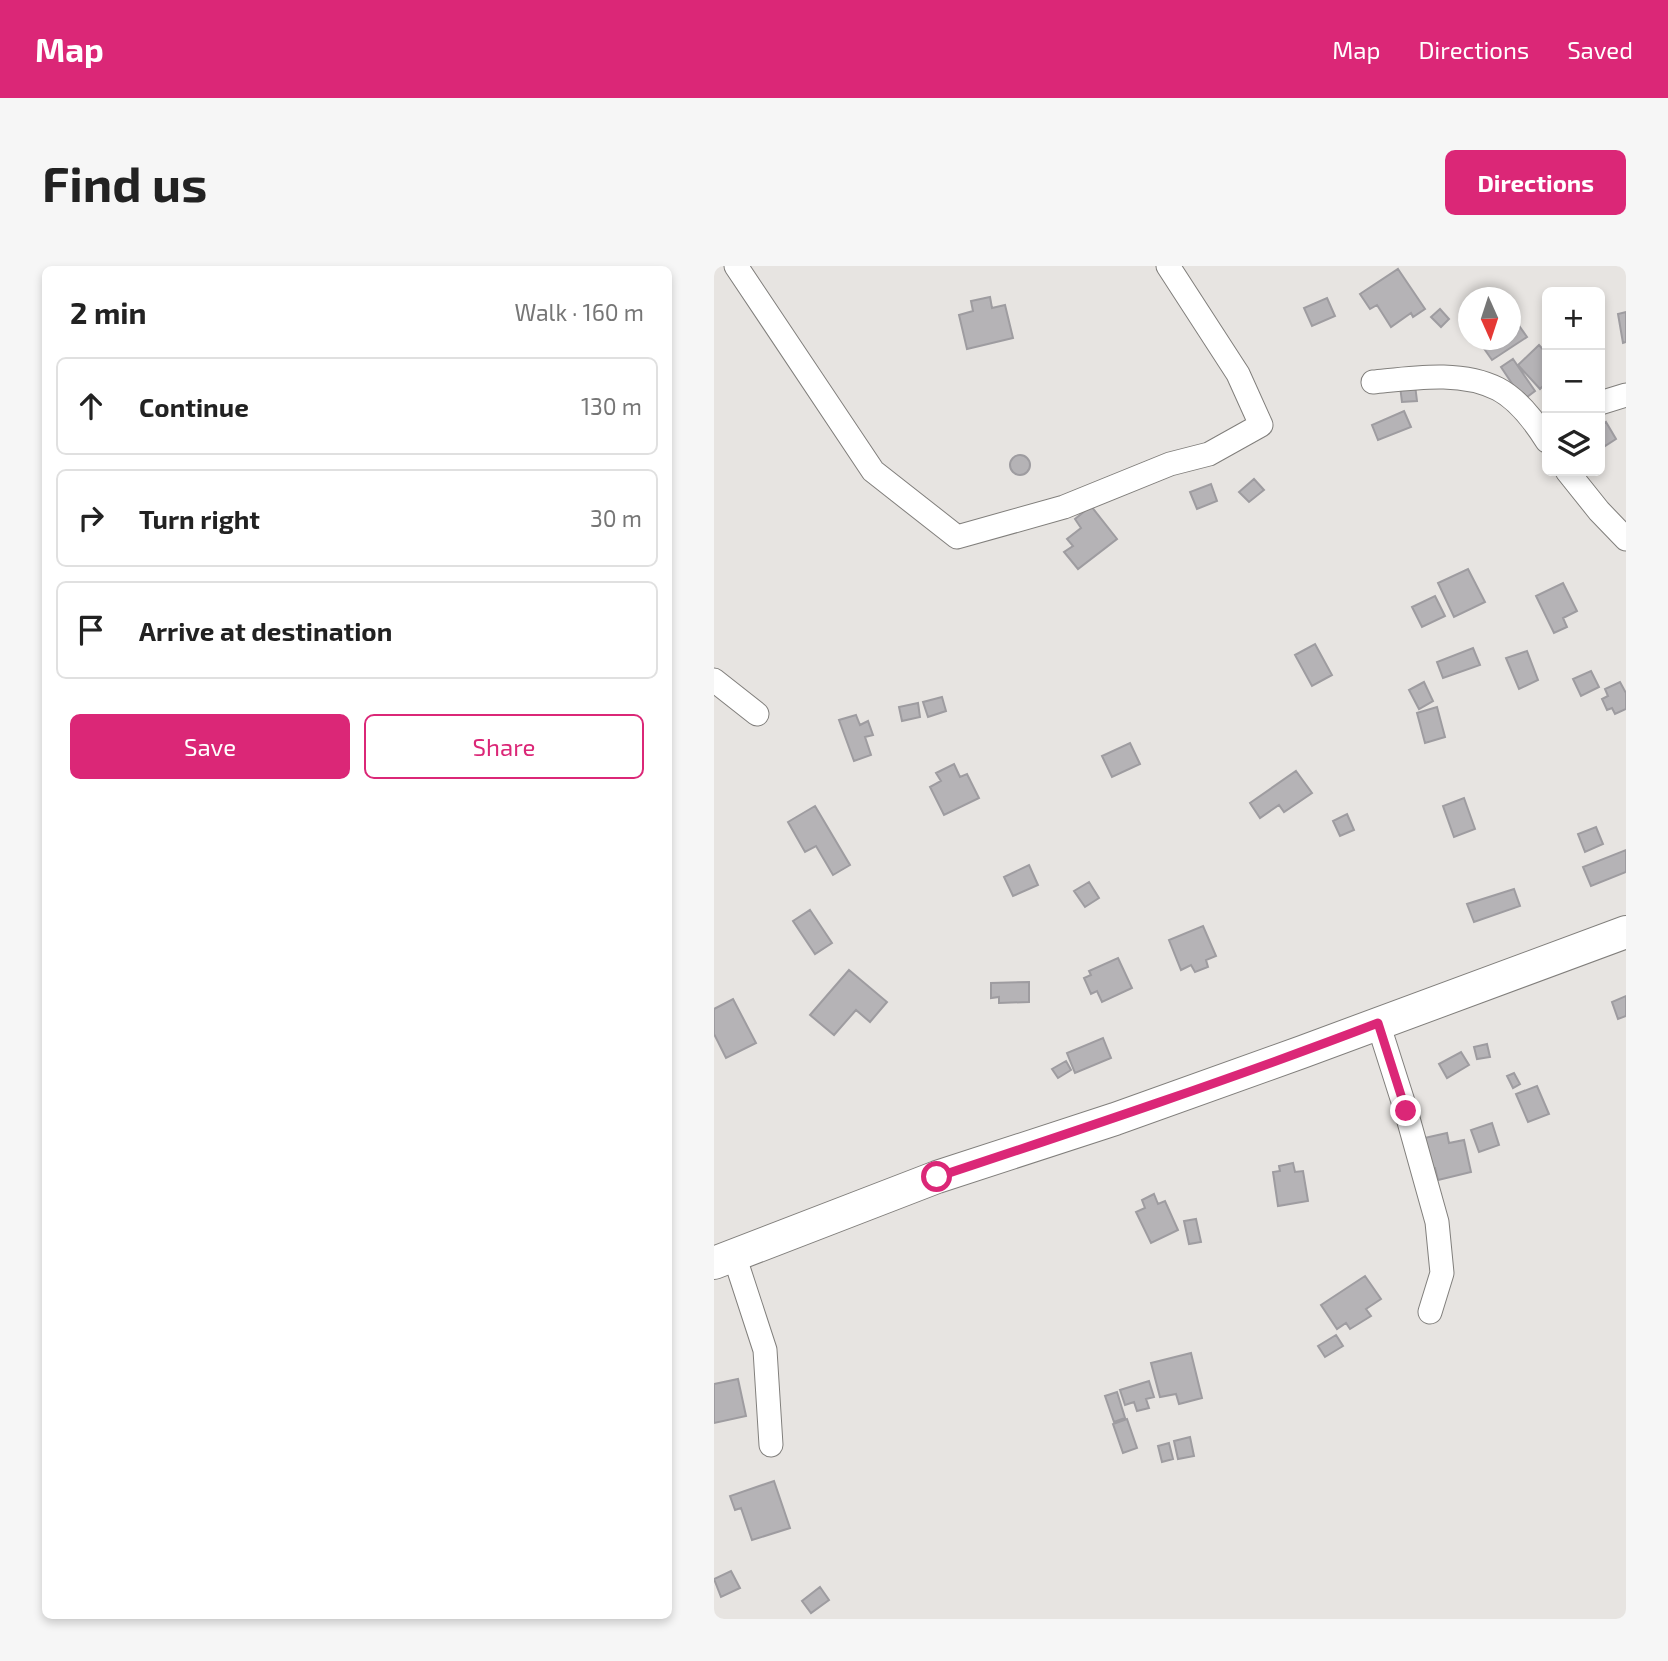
<!DOCTYPE html>
<html lang="en">
<head>
<meta charset="utf-8">
<style>
  :root { --surface:#fff; --page:#f6f6f6; --text:#222; --muted:#767676; --line:#e0e0e0; --accent:#db2777 }
  body { margin:0; font-family:"Exo 2",sans-serif; background:var(--page); color:var(--text) }
  .controls { position:absolute; right:21px; top:21px; display:grid; overflow:hidden; border-radius:10px; box-shadow:0 4px 10px #0003 }
  .controls button { width:63px; height:63px; display:grid; place-items:center; padding:0; border:0; border-bottom:2px solid var(--line); background:var(--surface); color:var(--text); font:35px sans-serif }
  .compass { position:absolute; left:744px; top:21px; width:63px; height:63px; border-radius:50%; background:var(--surface); box-shadow:0 4px 10px #0003; rotate:177deg }
  .stop { position:absolute; width:21px; height:21px; margin:-16px; border:5px solid #db2777; border-radius:50%; background:#fff }
  .stop.end { background:#db2777; border-color:#fff; box-shadow:0 2px 7px #0008 }
  .list { margin:0; padding:0; list-style:none }
  h2 { display:flex; justify-content:space-between; align-items:center; height:91px; margin:0; padding:0 28px; font-size:30px }
  h2 small { font-size:23px; font-weight:400; color:var(--muted) }
  .list li { display:grid; grid-template-columns:46px 1fr auto; gap:21px; align-items:center; box-sizing:border-box; height:98px; margin:0 14px 14px; padding:0 14px; border:2px solid var(--line); border-radius:10px }
  .list b { display:block; font-size:26px; white-space:nowrap }
  .list em { font-size:23px; font-style:normal; color:var(--muted) }
  .actions { display:flex; gap:14px; padding:21px 28px }
  .actions a { flex:1; padding:16px 0; border:2px solid var(--accent); border-radius:10px; text-align:center; font-size:24px; color:var(--accent) }
  .actions .main { background:var(--accent); color:#fff }
  .icon { flex:none; width:38px; height:38px; fill:none; stroke:currentColor; stroke-width:2; stroke-linecap:round; stroke-linejoin:round }
  .map { position:relative; flex:none; width:912px; height:1353px; overflow:hidden; border-radius:10px }
  header { display:flex; align-items:center; gap:42px; box-sizing:border-box; height:98px; padding:0 35px; background:var(--accent); color:#fff }
  header strong { font-size:33px }
  nav { display:flex; gap:38px; margin-inline-start:auto; font-size:24px }
  .intro { display:flex; align-items:center; justify-content:space-between; box-sizing:border-box; height:168px; padding:0 42px }
  h1 { margin:0; font-size:49px }
  .button { padding:18px 32px; border-radius:10px; background:var(--accent); color:#fff; font-size:24px; font-weight:700 }
  main { display:flex; gap:42px; padding:0 42px }
  aside { flex:1; background:var(--surface); border-radius:10px; box-shadow:0 4px 10px #0003 }
  .map>svg:first-child { display:block }
  .building { fill:#b5b3b6; stroke:#9e9ca0; stroke-width:2 }
  .lines { fill:none; stroke-linecap:round; stroke-linejoin:round }
  .street-casing { stroke:#817f7c; stroke-width:25 }
  .secondary-casing { stroke:#817f7c; stroke-width:34 }
  .street { stroke:#fff; stroke-width:23 }
  .secondary { stroke:#fff; stroke-width:32 }
  .route { stroke:#db2777; stroke-width:9 }
</style>
</head>
<body>
<header>
<strong>Map</strong>
<nav><a>Map</a><a>Directions</a><a>Saved</a></nav>
</header>
<div class="intro"><h1>Find us</h1><a class="button">Directions</a></div>
<main>
<aside>
<h2>2 min<small>Walk · 160 m</small></h2>
<ul class="list">
<li><svg class="icon" aria-label="ahead" viewBox="0 0 24 24"><path d="M12 20V5M6 11l6-6 6 6"/></svg><div><b>Continue</b></div><em>130 m</em></li>
<li><svg class="icon" aria-label="right" viewBox="0 0 24 24"><path d="M7 20v-9h11M14 6l5 5-5 5"/></svg><div><b>Turn right</b></div><em>30 m</em></li>
<li><svg class="icon" aria-label="arrive" viewBox="0 0 24 24"><path d="M6 21V4h12l-3 4 3 4H6"/></svg><div><b>Arrive at destination</b></div></li>
</ul>
<div class="actions"><a class="main">Save</a><a>Share</a></div>
</aside>
<div class="map">
<svg width="912" height="1353" viewBox="0 0 912 1353">
  <rect width="100%" height="100%" fill="#e7e4e1"/>
  <path class="building" d="M684,3l27,40 -12,8 -2,-4 -20,14 -14,-22 -7,4 -10,-15z
    M276,31l2,11 13,-3 8,33 -46,11 -8,-34 14,-4 -2,-10z
    M613,32l8,18 -23,10 -8,-18z
    M726,43l9,10 -8,8 -10,-10z
    M912,46v30l-3,1 -5,-29z
    M796,47l17,24 -35,23 -14,-20h32z
    M825,79l8,9v28l-7,7 -22,-24z
    M799,93l22,32 -12,9 -22,-33z
    M701,119l2,16 -15,1 -2,-16z
    M690,145l7,16 -33,13 -6,-15z
    M892,156l10,17 -11,7 -5,-8v-12z
    M296 199a10 10 0 1 1 20 0a10 10 0 1 1-20 0Z
    M540,213l10,11 -15,12 -10,-10z
    M497,218l6,17 -20,8 -7,-17z
    M377,240l26,33 -39,30 -14,-17 9,-6 -6,-7 14,-11 -6,-9z
    M754,303l17,33 -31,15 -16,-34z
    M849,317l14,28 -14,7 4,9 -13,6 -18,-37z
    M721,330l10,20 -23,11 -10,-20z
    M601,378l17,31 -20,11 -17,-31z
    M759,382l7,17 -37,13 -6,-16z
    M813,385l11,29 -19,9 -13,-31z
    M877,405l8,16 -18,9 -8,-17z
    M710,416l9,19 -14,8 -10,-19z
    M906,416l6,11v16l-11,5 -3,-6 -5,2 -5,-11 6,-3 -3,-7z
    M228,431l4,14 -18,6 -5,-15z
    M204,437l2,14 -18,4 -3,-14z
    M723,441l8,30 -20,6 -8,-30z
    M142,449l4,10 8,-4 5,14 -8,2 6,18 -17,6 -15,-41z
    M416,477l10,21 -28,13 -10,-21z
    M240,498l6,13 7,-3 12,24 -35,17 -14,-28 11,-6 -5,-8z
    M582,505l16,22 -28,19 -5,-7 -19,13 -10,-15z
    M750,532l11,31 -21,8 -11,-31z
    M101,540l35,59 -17,10 -17,-29 -11,6 -17,-30z
    M633,548l7,16 -14,6 -7,-15z
    M882,561l7,17 -18,8 -7,-18z
    M912,584v22l-35,14 -8,-19z
    M315,599l9,20 -25,11 -9,-19z
    M375,616l10,16 -14,9 -11,-16z
    M800,623l6,17 -46,16 -7,-18z
    M96,644l22,33 -17,11 -22,-33z
    M489,660l13,30 -10,4 2,7 -13,5 -4,-7 -10,5 -12,-30z
    M404,692l14,30 -30,14 -5,-11 -6,3 -7,-16 7,-3 -2,-4z
    M135,704l38,32 -17,20 -14,-12 -22,25 -24,-20z
    M315,716v20l-30,1v-6l-8,1v-15z
    M912,730v20l-8,3 -6,-17z
    M19,733l23,44 -30,15 -12,-24v-25z
    M389,772l8,20 -36,15 -8,-20z
    M773,778l3,13 -13,2 -3,-12z
    M747,786l8,13 -22,13 -8,-14z
    M352,795l5,9 -13,8 -6,-9z
    M800,807l6,11 -7,4 -6,-12z
    M823,820l12,28 -21,8 -12,-28z
    M778,857l7,22 -20,7 -8,-22z
    M733,867l2,10 15,-3 7,32 -33,8 -3,-12 -8,1 -7,-30z
    M579,897l2,9 8,-1 5,30 -30,5 -5,-34 7,-1 -1,-5z
    M440,928l4,10 7,-3 13,29 -27,13 -15,-31 9,-4 -3,-8z
    M482,953l5,23 -12,2 -5,-23z
    M651,1010l16,23 -15,10 5,7 -21,13 -4,-6 -9,6 -16,-24z
    M622,1069l7,11 -18,11 -7,-11z
    M477,1087l11,45 -23,6 -3,-10 -16,3 -9,-34z
    M24,1113l8,37 -32,7v-39z
    M435,1115l5,16 -8,2 3,9 -12,3 -3,-9 -9,3 -5,-15z
    M403,1126l8,26 -11,4 -9,-26z
    M413,1153l10,29 -14,5 -10,-29z
    M476,1171l4,19 -16,3 -4,-18z
    M455,1177l4,16 -11,3 -4,-16z
    M60,1215l16,47 -38,12 -11,-32 -6,2 -5,-14z
    M17,1305l9,17 -19,9 -7,-18z
    M106,1321l9,13 -18,13 -9,-12z"/>
  <g class="lines">
    <defs>
      <path id="street" d="M22,0l137,205 84,66 107,-30 106,-43 39,-10 52,-29 -23,-51 -70,-108
        M659,116c40,-4 88,-12 125,7 21,11 37,33 49,52
        M886,137l26,-8
        M853,205l32,40 27,28
        M0,414l43,34
        M664,757l28,88 31,111 5,51 -12,39
        M20,989l31,95 6,95"/>
      <path id="secondary" d="M0,997l223,-86 178,-58 187,-67 324,-120"/>
    </defs>
    <use href="#street" class="street-casing"/>
    <use href="#secondary" class="secondary-casing"/>
    <use href="#street" class="street"/>
    <use href="#secondary" class="secondary"/>
  </g>
  <g class="lines">
    <path class="route" d="M223,911c148,-49 295,-98 441,-154l28,88"/>
  </g>
</svg>
<div class="controls">
<button>+</button>
<button>−</button>
<button><svg class="icon" aria-label="layers" viewBox="0 0 24 24"><path d="M12 4l9 5-9 5-9-5zM3 14l9 5 9-5"/></svg></button>
</div>
<svg class="compass" viewBox="-18 -18 36 36"><path d="M0-13l5 13h-10z" fill="#e53935"/><path d="M0 13l5-13h-10z" fill="#767676"/></svg>
<div class="stop" style="left:223px;top:911px"></div>
<div class="stop end" style="left:692px;top:845px"></div>
</div>
</main>
</body>
</html>
